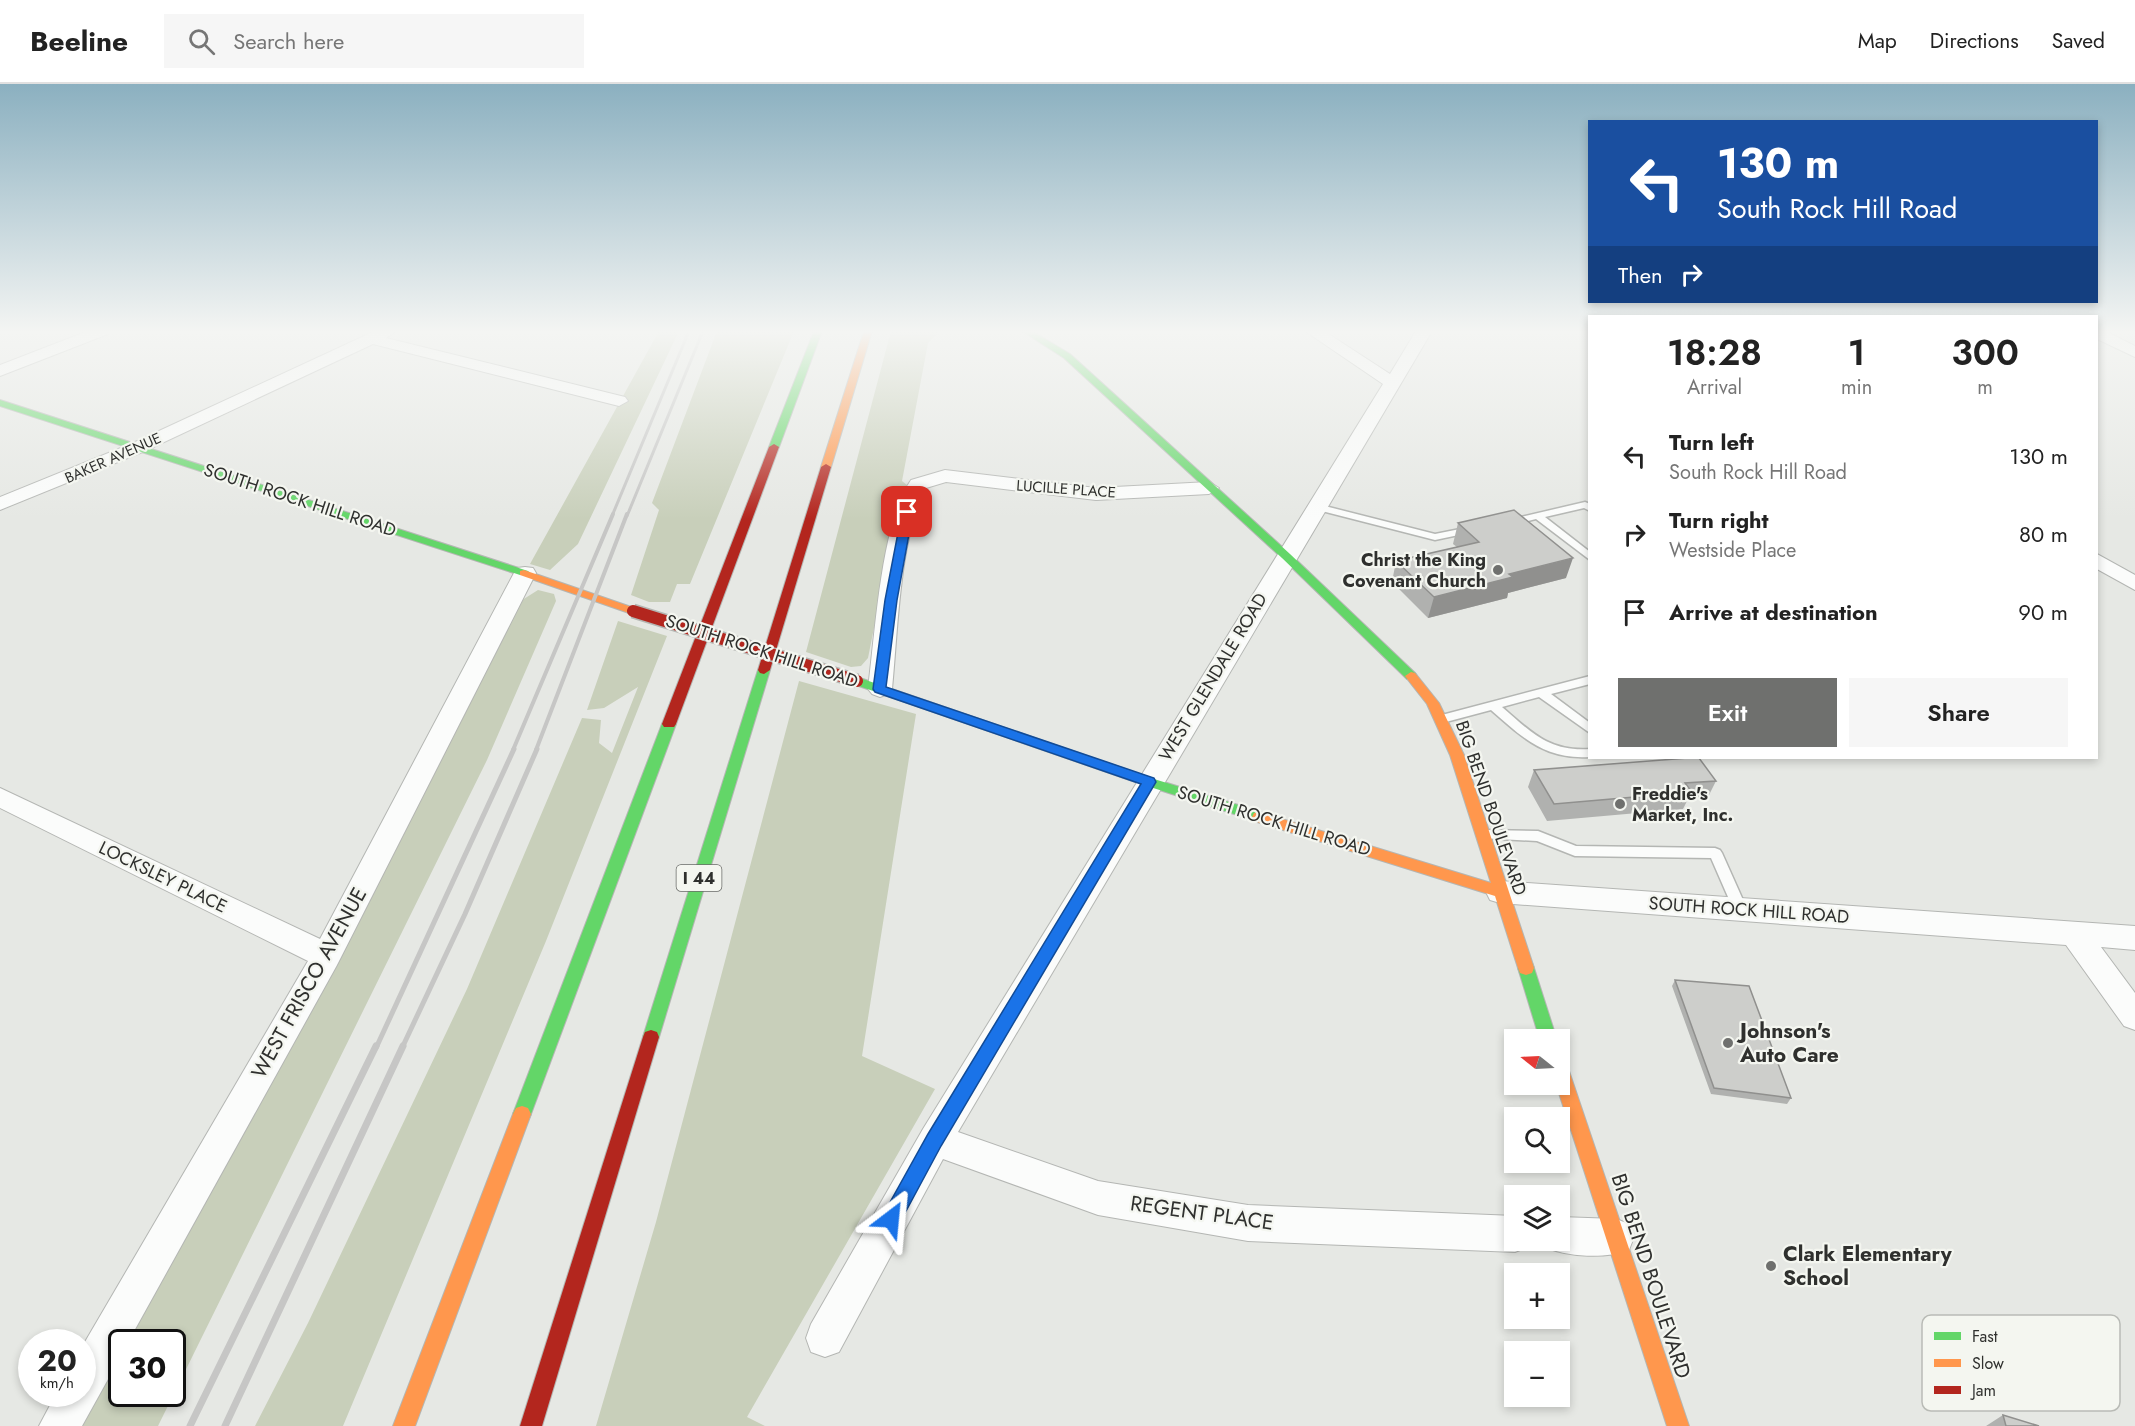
<!DOCTYPE html>
<meta charset="utf-8">
<style>
:root{--surface:#fff;--page:#f6f6f6;--text:#222;--muted:#767676;--line:#e0e0e0;--accent:#6f706e}
body{margin:0;font-family:Jost,sans-serif;background:var(--page);color:var(--text);height:100vh;display:flex;flex-direction:column;font-size:22px;white-space:nowrap}
*{box-sizing:border-box;margin:0}
p{font-size:20px;color:var(--muted)}
.icon{flex:none;width:33px;height:33px;fill:none;stroke:currentColor;stroke-width:2;stroke-linecap:round;stroke-linejoin:round}
.map{position:relative;flex:1;overflow:hidden}
.panel{position:absolute;left:1588px;top:231px;width:510px;height:444px;display:flex;flex-direction:column;background:var(--surface);border-radius:0px;box-shadow:0 3px 9px #0003}
.panel>*{flex:none}
.guide{position:absolute;left:1588px;top:36px;width:510px;height:183px;border-radius:0px;box-shadow:0 3px 9px #0003;background:#1a4fa0;color:#fff;overflow:hidden}
.needle{width:39px;rotate:288deg}
.fabs{position:absolute;left:1504px;top:945px;display:grid;gap:12px}
.fabs a{display:grid;place-items:center;width:66px;height:66px;border-radius:0px;background:var(--surface);box-shadow:0 3px 9px #0003;font-size:30px}
.speed{position:absolute;left:18px;top:1245px;display:flex;gap:12px;font-size:30px;font-weight:700;text-align:center}
.speed>*{display:grid;place-content:center;width:78px;height:78px;border-radius:50%;background:var(--surface);box-shadow:0 3px 9px #0003;line-height:1}
.speed small{font-size:15px;font-weight:400}
.speed .limit{border:3px solid #111;border-radius:9px;background:#fff;color:#111}
.pin{position:absolute;display:grid;place-items:center;width:51px;height:51px;color:#fff;margin:-26px;border-radius:12px;box-shadow:0 3px 9px #0006}
.me{position:absolute;width:66px;margin:-33px;rotate:29deg;stroke-linejoin:round;filter:drop-shadow(0 0 4px #0008)}
.turn{display:flex;align-items:center;gap:21px;height:126px;padding:0 30px;font-size:27px}
.turn .icon{width:78px;height:78px;stroke-width:2.5}
.turn b{display:block;font-size:42px;line-height:51px}
.then{display:flex;align-items:center;height:57px;padding:0 30px;background:#0003;gap:12px;font-size:22px}
.eta{display:flex;justify-content:space-evenly;align-items:center;height:102px;text-align:center}
.eta b{font-size:36px;font-weight:600;line-height:42px}
.primary-button{display:flex;gap:12px;margin-top:auto;padding:12px 30px}
.primary-button a{flex:1;height:69px;border-radius:0px;background:var(--accent);color:#fff;font-size:24px;font-weight:600;line-height:69px;text-align:center}
.primary-button a+a{background:var(--page);color:var(--text)}
ul{padding:0;list-style:none}
li{display:flex;align-items:center;gap:18px;height:78px;padding:0 30px}
li div{flex:1}
li b{display:block;font-size:22px}
li em{font-style:normal}
header{display:flex;align-items:center;gap:36px;box-sizing:border-box;height:84px;padding:0 30px;background:var(--surface);border-bottom:2px solid var(--line)}
header strong{font-size:28px}
nav{display:flex;gap:33px;margin-inline-start:auto;font-size:21px}
.search{width:420px;height:54px;background:var(--page);display:flex;align-items:center;gap:15px;box-sizing:border-box;padding:0 21px;border-radius:0px;color:var(--muted);font-size:22px}
.map>svg:first-child{display:block}
.green{fill:#c8cfba}
.lines{fill:none;stroke-linecap:round;stroke-linejoin:round}
.lane-casing{stroke:#b4b6b3;stroke-width:3}
.street-casing{stroke:#b4b6b3;stroke-width:2}
.fast-casing{stroke:#b4b6b3;stroke-width:2}
.slow-casing{stroke:#b4b6b3;stroke-width:2}
.jam-casing{stroke:#b4b6b3;stroke-width:2}
.lane{fill:#fbfcfb;fill-rule:evenodd}
.street{fill:#fbfcfb;fill-rule:evenodd}
.fast{fill:#63d668;fill-rule:evenodd}
.slow{fill:#ff974d;fill-rule:evenodd}
.jam{fill:#b3261e;fill-rule:evenodd}
.rail-far3{stroke:#c6c6c5;stroke-width:3}
.rail-far2{stroke:#c6c6c5;stroke-width:4}
.rail-far1{stroke:#c6c6c5;stroke-width:5}
.rail{stroke:#c6c6c5;stroke-width:7}
.jam-bridge-casing{stroke:#b4b6b3;stroke-width:15;stroke-linecap:butt}
.jam-bridge{stroke:#b3261e;stroke-width:12}
.wall{fill:#b0b1af}
.shaded-wall{fill:#90908e}
.building{fill:#cdcecb;stroke:#90908e;stroke-width:1.5}
.route{fill:#1a73e8;stroke:#114b97;stroke-width:1.5}
.poi-dot{fill:#6f706e;stroke:#f4f6f0;stroke-width:2}
.labels{text-anchor:middle;dominant-baseline:central;stroke-width:4.5;stroke-linejoin:round;paint-order:stroke}
.far-street-label{font-size:15px;fill:#2f302e;stroke:#f4f6f0}
.shield{fill:#f4f6f0;stroke:#6a6b68;stroke-width:1.5}
.shield-label{font-size:16px;font-weight:bold;fill:#2f302e}
.street-label{font-size:18px;fill:#2f302e;stroke:#f4f6f0}
.poi-label{font-size:18px;font-weight:bold;fill:#2f302e;stroke:#f4f6f0;text-anchor:end}
.near-street-label{font-size:21px;fill:#2f302e;stroke:#f4f6f0}
.near-poi-label{font-size:21px;font-weight:bold;fill:#2f302e;stroke:#f4f6f0;text-anchor:start}
.key{fill:#f4f6f0;stroke:#b9bbb6;stroke-width:1.5}
.key-label{font-size:16px;fill:#2f302e}
</style>
<header>
<strong>Beeline</strong>
<div class="search"><svg class="icon" aria-label="search" viewBox="0 0 24 24"><circle cx="10" cy="10" r="6"/><path d="M15 15l6 6"/></svg>Search here</div>
<nav><a>Map</a><a>Directions</a><a>Saved</a></nav>
</header>
<div class="map">
<svg width="2135" height="1342" viewBox="0 0 2135 1342">
<rect width="100%" height="100%" fill="#e6e8e4"/>
<path class="green" d="M659,247H679L578,460L550,486L530,480Z
M717,247H794L690,500H677L670,518H649L631,511L659,426L652,419Z
M891,247H940L928,259L902,397L907,401L897,428L868,574L861,582L851,583L806,568Z
M538,506L554,510L556,517L487,676L158,1342H79L121,1264L122,1310H172V1258H124L410,738L519,518Z
M618,537L667,552L546,857L343,1342H255L308,1239L467,905L582,634L601,636L599,659L612,669L638,603L604,624L587,626Z
M799,597L916,630L862,972L935,1005L747,1333L765,1342H596L656,1138Z"/>
<g class="lines">
<defs>
<path id="lane" d="M1585,418L1590,420V427L1584,424L1545,433L1590,468V476L1536,435L1511,441L1506,438L1508,436Z
M1317,420L1435,450L1470,443L1475,446L1473,448L1435,456L1314,425V421Z
M1590,592V600L1551,610L1590,639V649L1539,613L1502,623C1531,648 1549,668 1590,665V673C1545,676 1523,654 1491,626L1442,639L1436,635L1438,632Z
M1485,746L1538,747L1576,762L1715,764L1720,766L1722,769L1747,825L1745,829L1740,830L1735,829L1711,774L1575,772L1537,757L1480,754L1479,751L1480,748Z"/>
<path id="street" d="M88,247H110L108,250L0,292V281Z
M375,247H396L386,254L625,313L628,317L619,322L373,260L145,367L0,426V413L133,359Z
M1305,247H1324L1390,290L1416,247H1432L958,1048L1098,1097L1248,1121L1515,1132V1156H1531L1528,1163L1515,1168L1248,1157L1098,1131L943,1075L839,1268L825,1273L811,1268L806,1254L811,1240L923,1045L1383,300Z
M2097,247H2105L2135,262V273L2097,255Z
M945,386L1096,404L1209,398L1219,404L1209,410L1096,416L946,398L926,404C899,455 898,547 892,605L888,610L880,613L872,610L868,605C875,551 881,439 911,396Z
M2097,470L2135,491V506L2097,485Z
M525,483L533,484L536,489L337,881L128,1258H122V1270L82,1342H39L56,1310H82V1263L308,877L0,724V704L320,855L514,489L517,484Z
M1500,797L2135,842V866L2101,863L2135,909V946L2124,942L2066,861L1500,819L1490,816L1486,808L1490,800Z
M1560,1133L1616,1135L1629,1140L1634,1153L1629,1166C1606,1175 1570,1173 1547,1164L1544,1156H1560Z"/>
<path id="fast" d="M814,247H822L779,363L771,365L769,363Z
M1022,247H1032L1070,270L1290,470L1415,589L1417,592L1415,595H1407L1282,474L1064,274Z
M0,316L528,487L530,489L528,491H520L0,322Z
M764,582L770,586L659,953L657,958L651,960L645,958L643,953L758,586Z
M857,593L1154,695L1264,729L1266,733L1264,737L1259,738L1144,701L853,600L851,597Z
M669,636L676,640L531,1030L528,1036L522,1038L516,1036L513,1030L662,640Z
M1526,877L1532,879L1534,884L1557,956H1540L1518,884L1520,879Z"/>
<path id="slow" d="M864,247H872L831,383L826,386L822,385L821,383Z
M524,486L637,525L639,527L633,531L629,529L520,491V487Z
M1411,588L1415,589L1439,619L1464,671L1534,884L1532,889L1526,891L1520,889L1518,884L1495,812L1254,737L1252,733L1254,729L1259,728L1491,799L1450,671L1427,620L1405,592Z
M1560,979L1566,982L1569,987L1689,1342H1667L1556,1000H1560Z
M522,1022L528,1024L531,1030L415,1342H393L513,1030L516,1024Z"/>
<path id="jam" d="M774,360L779,363L676,640L674,643H664L662,640L769,363Z
M826,380L831,383L770,586L764,590L760,589L758,586L821,383Z
M651,946L657,948L659,953L542,1342H520L643,953L645,948Z"/>
</defs>
<use href="#lane" class="lane-casing"/>
<use href="#street" class="street-casing"/>
<use href="#fast" class="fast-casing"/>
<use href="#slow" class="slow-casing"/>
<use href="#jam" class="jam-casing"/>
<use href="#lane" class="lane"/>
<use href="#street" class="street"/>
<use href="#fast" class="fast"/>
<use href="#slow" class="slow"/>
<use href="#jam" class="jam"/>
<path class="rail-far3" d="M612,432L689,247
M627,432L703,247"/>
<path class="rail-far2" d="M513,666L613,430
M536,666L627,430"/>
<path class="rail-far1" d="M376,964L514,665
M402,964L465,830L537,665"/>
<path class="rail" d="M190,1342L376,962
M225,1342L403,962"/>
<defs>
<path id="jam-bridge" d="M633,527L857,597"/>
</defs>
<use href="#jam-bridge" class="jam-bridge-casing"/>
<use href="#jam-bridge" class="jam-bridge"/>
</g>
<path class="wall" d="M1458,439L1566,494L1508,509L1507,514L1428,534L1392,498L1396,477L1457,463L1453,460Z
M1534,686L1716,697L1708,713L1688,715L1683,725L1547,737L1528,703Z
M1675,896L1791,1014L1787,1020L1711,1010L1672,902Z
M2003,1331L2039,1342H1986Z"/>
<path class="shaded-wall" d="M1573,474L1566,494L1508,509L1507,514L1428,534L1434,513L1509,490Z"/>
<path class="building" d="M1514,426L1573,474L1509,490L1513,493L1434,513L1396,477L1479,458L1458,439Z
M1688,674H1699L1716,697L1685,699L1692,708L1554,720L1534,686Z
M1675,896L1749,902L1791,1014L1714,1004Z
M2003,1331L2039,1342H2006Z"/>
<linearGradient id="sky" x2="0" y2="1"><stop stop-color="#8bb0c0"/><stop offset="0.57" stop-color="#f4f5f3"/><stop offset="1" stop-color="#f4f5f3" stop-opacity="0"/></linearGradient>
<rect width="2135" height="435" fill="url(#sky)"/>
<path class="route" d="M907,424L913,428L897,516L886,603L1154,694L1156,698L941,1062L898,1142L891,1145L884,1142L881,1135L884,1129L928,1050L1141,700L875,608L873,605L885,516L902,428Z"/>
<g class="poi-dot">
<circle cx="1498" cy="486" r="6"/>
<circle cx="1620" cy="720" r="6"/>
<circle cx="1728" cy="959" r="6"/>
<circle cx="1771" cy="1182" r="6"/>
</g>
<g class="labels">
<g class="far-street-label">
<text transform="translate(113 374) rotate(-24)">BAKER AVENUE</text>
<text transform="translate(1066 405) rotate(4)">LUCILLE PLACE</text>
</g>
<rect class="shield" x="676.5" y="781" width="45" height="26" rx="4.5"/>
<g class="shield-label">
<text x="699" y="794">I 44</text>
</g>
<g class="street-label">
<text transform="translate(300 416) rotate(18)">SOUTH ROCK HILL ROAD</text>
<text transform="translate(762 567) rotate(18)">SOUTH ROCK HILL ROAD</text>
<text transform="translate(1213 593) rotate(-59)">WEST GLENDALE ROAD</text>
<text transform="translate(1491 724) rotate(71)">BIG BEND BOULEVARD</text>
<text transform="translate(1274 737) rotate(17)">SOUTH ROCK HILL ROAD</text>
<text transform="translate(163 793) rotate(26)">LOCKSLEY PLACE</text>
<text transform="translate(1749 826) rotate(4)">SOUTH ROCK HILL ROAD</text>
</g>
<g class="poi-label">
<text x="1486" y="476">Christ the King<tspan x="1486" dy="21">Covenant Church</tspan></text>
<text x="1632" y="710" text-anchor="start">Freddie's<tspan x="1632" dy="21">Market, Inc.</tspan></text>
</g>
<g class="near-street-label">
<text transform="translate(309 899) rotate(-61)">WEST FRISCO AVENUE</text>
<text transform="translate(1202 1129) rotate(8)">REGENT PLACE</text>
<text transform="translate(1651 1192) rotate(72)">BIG BEND BOULEVARD</text>
</g>
<g class="near-poi-label">
<text x="1740" y="947">Johnson's<tspan x="1740" dy="24">Auto Care</tspan></text>
<text x="1783" y="1170">Clark Elementary<tspan x="1783" dy="24">School</tspan></text>
</g>
</g>
<rect x="1922" y="1231" width="198" height="96" rx="9" class="key"/>
<rect x="1934" y="1248" width="27" height="8" fill="#63d668"/>
<rect x="1934" y="1275" width="27" height="8" fill="#ff974d"/>
<rect x="1934" y="1302" width="27" height="8" fill="#b3261e"/>
<g class="key-label">
<text x="1972" y="1258">Fast</text>
<text x="1972" y="1285">Slow</text>
<text x="1972" y="1312">Jam</text>
</g>
</svg>
<div class="fabs">
<a><svg class="needle" viewBox="-14 -14 28 28"><path d="M0-13l5 13h-10z" fill="#e53935"/><path d="M0 13l5-13h-10z" fill="#767676"/></svg></a>
<a><svg class="icon" aria-label="search" viewBox="0 0 24 24"><circle cx="10" cy="10" r="6"/><path d="M15 15l6 6"/></svg></a>
<a><svg class="icon" aria-label="layers" viewBox="0 0 24 24"><path d="M12 4l9 5-9 5-9-5zM3 14l9 5 9-5"/></svg></a>
<a>+</a>
<a>−</a>
</div>
<div class="speed"><div>20<small>km/h</small></div><div class="limit">30</div></div>
<div class="pin" style="left:907px;top:428px;background:#d93025"><svg class="icon" aria-label="arrive" viewBox="0 0 24 24"><path d="M6 21V4h12l-3 4 3 4H6"/></svg></div>
<svg class="me" style="left:891px;top:1135px" viewBox="-20 -20 40 40"><path d="M0-17L14 15 0 8-14 15z" fill="#1a73e8" stroke="#fff" stroke-width="4"/></svg>
<div class="guide">
<div class="turn"><svg class="icon" aria-label="left" viewBox="0 0 24 24"><path d="M17 20v-9H6M10 6l-5 5 5 5"/></svg><div><b>130 m</b>South Rock Hill Road</div></div>
<div class="then">Then<svg class="icon" aria-label="right" viewBox="0 0 24 24"><path d="M7 20v-9h11M14 6l5 5-5 5"/></svg></div>
</div>
<section class="panel">
<div class="eta">
<div><b>18:28</b><p>Arrival</p></div>
<div><b>1</b><p>min</p></div>
<div><b>300</b><p>m</p></div>
</div>
<ul>
<li><svg class="icon" aria-label="left" viewBox="0 0 24 24"><path d="M17 20v-9H6M10 6l-5 5 5 5"/></svg><div><b>Turn left</b><p>South Rock Hill Road</p></div><em>130 m</em></li>
<li><svg class="icon" aria-label="right" viewBox="0 0 24 24"><path d="M7 20v-9h11M14 6l5 5-5 5"/></svg><div><b>Turn right</b><p>Westside Place</p></div><em>80 m</em></li>
<li><svg class="icon" aria-label="arrive" viewBox="0 0 24 24"><path d="M6 21V4h12l-3 4 3 4H6"/></svg><div><b>Arrive at destination</b></div><em>90 m</em></li>
</ul>
<div class="primary-button"><a>Exit</a><a>Share</a></div>
</section>
</div>
